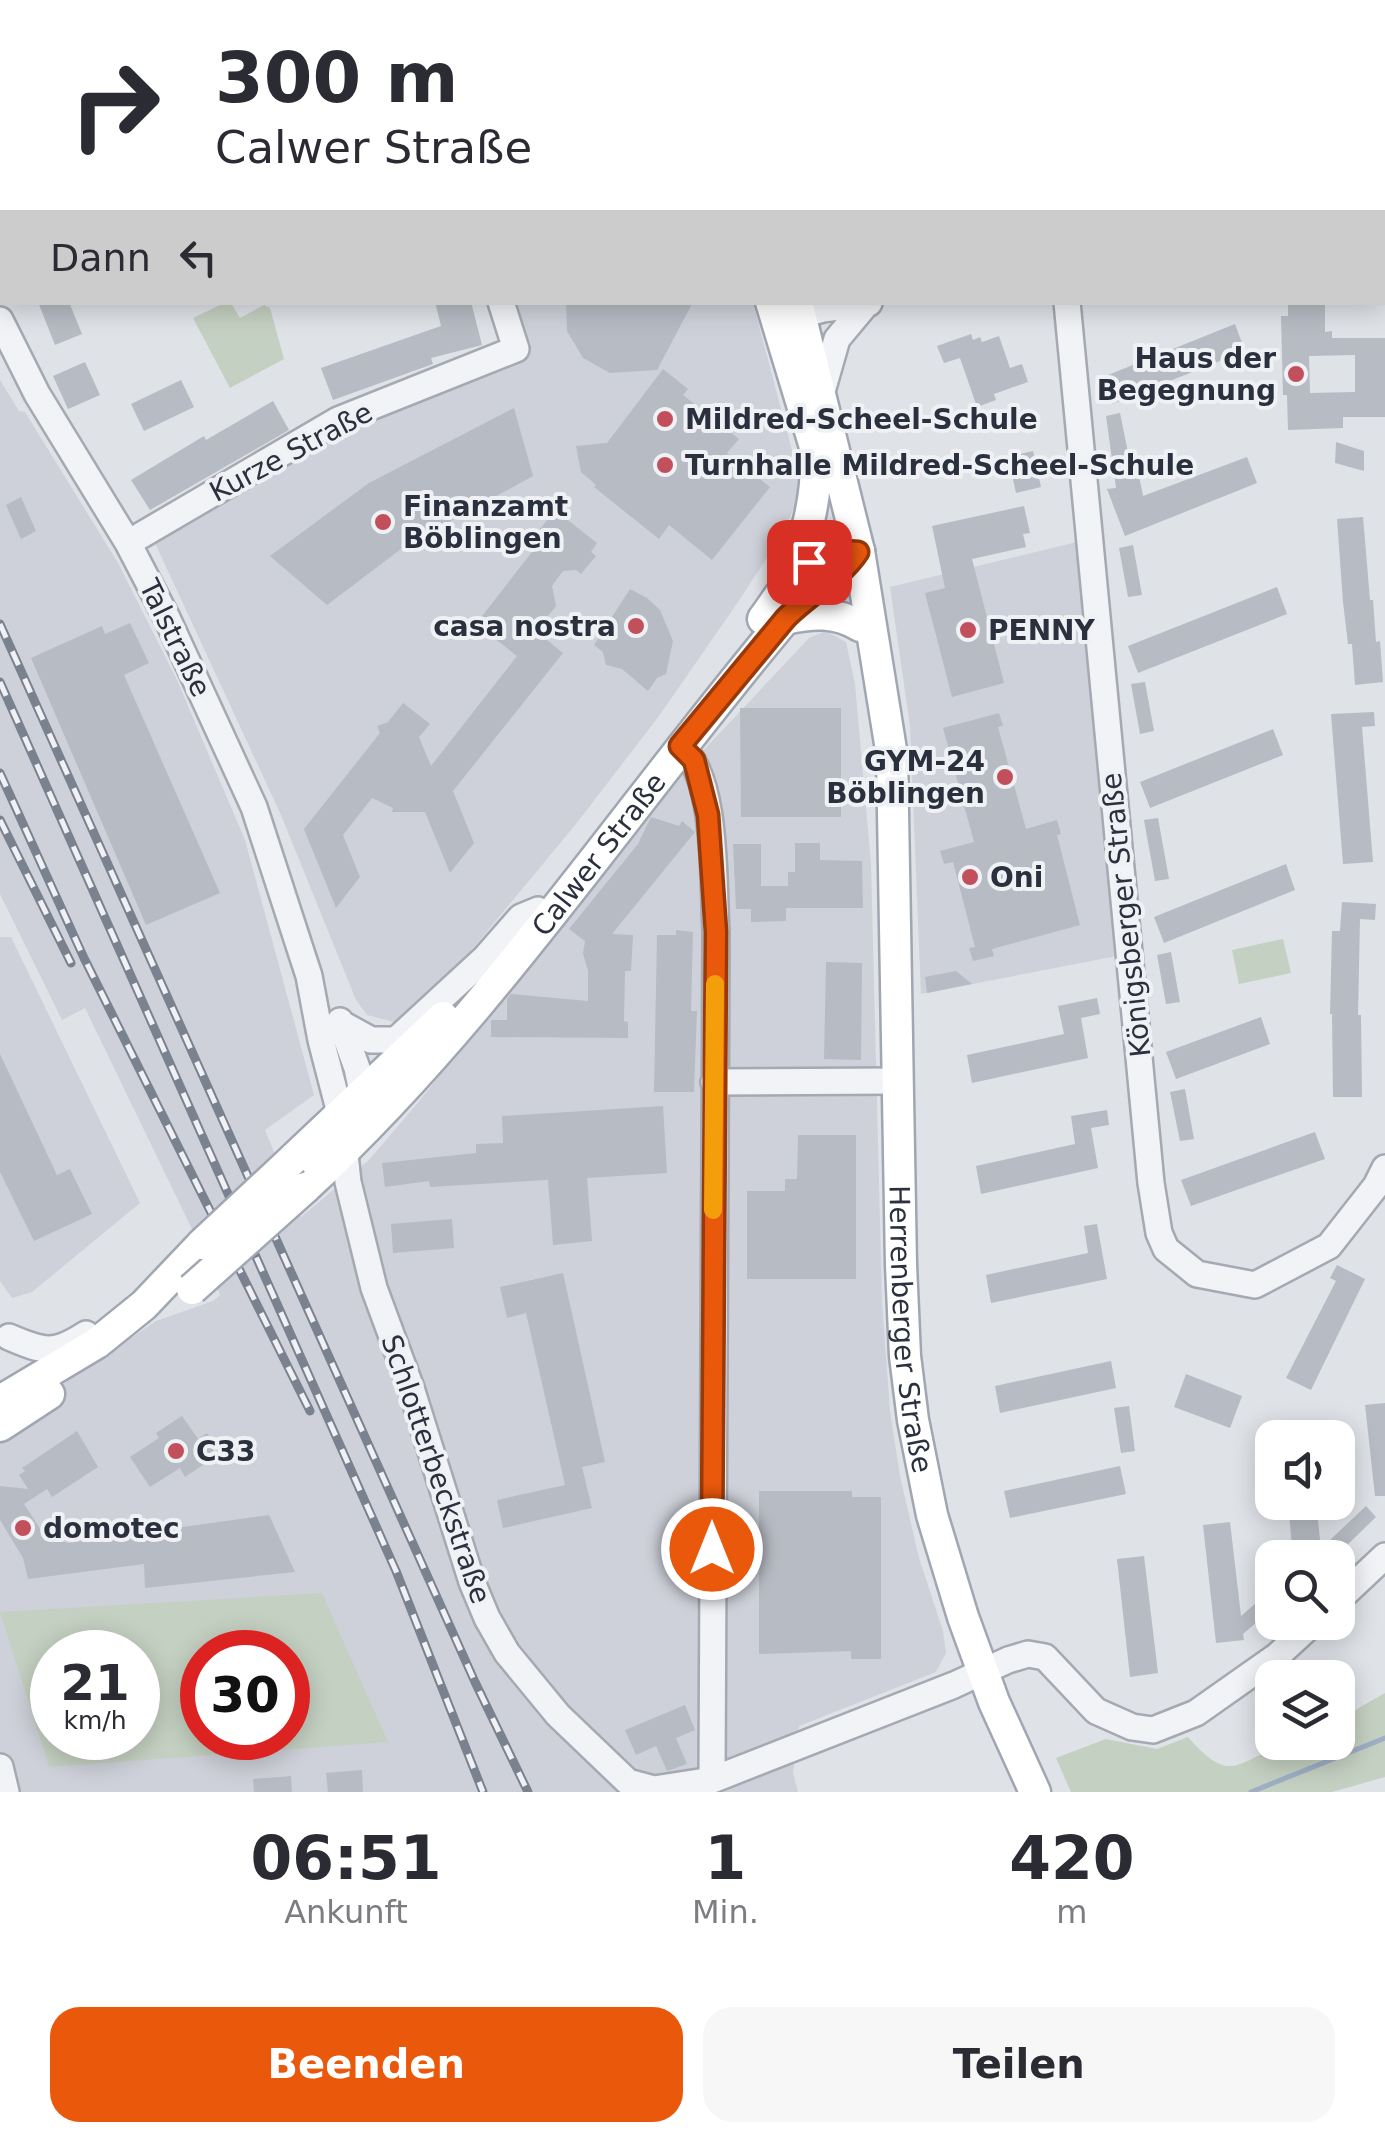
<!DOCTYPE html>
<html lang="de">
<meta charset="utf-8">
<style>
:root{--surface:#fff;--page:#f7f7f7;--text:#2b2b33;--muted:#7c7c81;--accent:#ea580c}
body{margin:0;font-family:"DejaVu Sans",sans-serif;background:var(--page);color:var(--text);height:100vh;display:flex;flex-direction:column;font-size:38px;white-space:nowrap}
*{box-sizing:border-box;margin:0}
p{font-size:32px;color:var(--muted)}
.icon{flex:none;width:55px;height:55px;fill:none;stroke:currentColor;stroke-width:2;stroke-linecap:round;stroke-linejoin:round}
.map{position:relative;height:1792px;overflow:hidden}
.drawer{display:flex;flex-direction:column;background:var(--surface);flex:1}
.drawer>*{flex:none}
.banner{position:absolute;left:0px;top:0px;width:1385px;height:305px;box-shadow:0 5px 25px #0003;background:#fff;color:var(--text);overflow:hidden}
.tools{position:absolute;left:1255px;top:1420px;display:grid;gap:20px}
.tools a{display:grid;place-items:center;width:100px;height:100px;border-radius:20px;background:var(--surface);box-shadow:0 5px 25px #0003;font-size:50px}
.speed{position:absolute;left:30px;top:1630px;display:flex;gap:20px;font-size:50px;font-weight:700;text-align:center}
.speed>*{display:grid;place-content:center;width:130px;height:130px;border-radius:50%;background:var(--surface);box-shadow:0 5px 25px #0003;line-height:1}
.speed small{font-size:25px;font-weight:400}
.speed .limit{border:15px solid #d22;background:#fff;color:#111}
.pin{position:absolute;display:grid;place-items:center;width:85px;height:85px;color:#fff;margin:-42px;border-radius:20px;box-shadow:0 5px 15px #0006}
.me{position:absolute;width:110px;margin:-55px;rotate:0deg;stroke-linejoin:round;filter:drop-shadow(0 0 8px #0008)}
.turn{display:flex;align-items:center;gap:35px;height:210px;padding:0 50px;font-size:45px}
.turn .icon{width:130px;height:130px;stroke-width:2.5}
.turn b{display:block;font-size:70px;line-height:85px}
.then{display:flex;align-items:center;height:95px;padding:0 50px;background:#0003;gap:20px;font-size:38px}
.eta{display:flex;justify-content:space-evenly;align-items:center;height:170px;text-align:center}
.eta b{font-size:60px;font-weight:700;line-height:70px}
.cta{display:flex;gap:20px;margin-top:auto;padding:20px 50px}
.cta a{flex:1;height:115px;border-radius:30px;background:var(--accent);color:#fff;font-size:40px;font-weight:700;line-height:115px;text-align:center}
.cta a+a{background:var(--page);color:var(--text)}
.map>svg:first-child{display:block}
.built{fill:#ced1d9;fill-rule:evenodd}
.green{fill:#c4d0c1;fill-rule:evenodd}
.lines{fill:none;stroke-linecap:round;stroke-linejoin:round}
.stream{stroke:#9eafc4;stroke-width:5}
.building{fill:#b7bbc3;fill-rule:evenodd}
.minor-casing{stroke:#a5a9b1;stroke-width:30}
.major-casing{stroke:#a0a6b2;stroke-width:35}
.minor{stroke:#f2f3f6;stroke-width:25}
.major{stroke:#fff;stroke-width:30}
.rail-casing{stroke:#7a818f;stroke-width:9}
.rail{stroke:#eff1f5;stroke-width:5;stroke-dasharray:15;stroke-linecap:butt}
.major-bridge-casing{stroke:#a0a6b2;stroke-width:35;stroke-linecap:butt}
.major-bridge{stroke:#fff;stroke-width:30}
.route-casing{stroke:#983908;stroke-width:25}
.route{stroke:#ea580c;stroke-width:18}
.slow{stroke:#f59e0b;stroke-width:18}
.poi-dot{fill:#c14f5c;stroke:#eff1f5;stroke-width:4}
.labels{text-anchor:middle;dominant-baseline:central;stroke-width:8;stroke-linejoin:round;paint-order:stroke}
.poi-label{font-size:28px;font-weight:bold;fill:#2a303d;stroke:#eff1f5;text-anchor:start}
.street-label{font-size:28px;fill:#2a303d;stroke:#eff1f5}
</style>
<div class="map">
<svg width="1385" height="1792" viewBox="0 0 1385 1792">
<rect width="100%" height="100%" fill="#dfe2e7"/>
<path class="built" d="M864,0H1385V233L1383,234L1382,2Z
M506,303H753L798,473L796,504L778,541L738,602L659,716L576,824L450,976L394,1022L367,1015L356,1000L281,815L155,543L323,444L340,427L522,353Z
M0,380L19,411L25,412L118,563L177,680L245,840L314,1095L265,1130L301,1217L369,1160L416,1105L669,787L809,638L826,631L846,642L855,684L871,864L882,1302L890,1411L900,1476L919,1558L943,1631L946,1653L936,1672L799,1726L793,1773L798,1792H0V1427L156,1321L213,1301L220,1295L191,1227L85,1008L62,1020L0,894ZM52,1652H138V1738H52ZM202,1652H288V1738H202Z
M1077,542L1122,955L921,994L910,726L890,587Z
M0,937H11L140,1203L32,1292L12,1298L0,1281Z"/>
<path class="green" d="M224,303H231L240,318L264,305L270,308L284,359L230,388L193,318Z
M1283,939L1291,973L1239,984L1232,950Z
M322,1593L388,1742L49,1767L0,1612ZM138,1652V1738H52V1652ZM288,1652V1738H202V1652Z
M1385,1693V1777L1332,1792H1071L1056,1758L1106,1739L1157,1749L1188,1737C1234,1790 1238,1757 1290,1743C1304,1739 1323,1742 1338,1742V1720Z"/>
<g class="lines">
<path class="stream" d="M1251,1792L1385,1738"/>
</g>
<path class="building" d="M38,302H69L82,334L55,345Z
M435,302H471L482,345L431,358L433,364L333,400L321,368L441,326Z
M566,302H693L657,370L610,373L583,358L567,331Z
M1288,302H1325V332L1332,331V338H1385V417H1343V428L1288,430L1287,395H1283L1281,316H1288ZM1355,355V392L1310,393L1309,356Z
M1235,324L1245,351L1112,404L1103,377Z
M971,334L973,340L980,337L982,342L999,336L1010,368L1022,364L1028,382L994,394L996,400L977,407L960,358L944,363L937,346Z
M85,362L100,395L68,409L53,376Z
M663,369L688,389L683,395L739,439L727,453L770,487L712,560L669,525L659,539L594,487L596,485L581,472L576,446L607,443Z
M181,380L194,407L144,431L131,404Z
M273,401L289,430L150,510L131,480L204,436L206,440Z
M514,408L533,476L405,546L327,605L270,556L369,483Z
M1120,413L1130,462L1136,461L1143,496L1247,457L1257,483L1125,536L1107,489L1116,488L1106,416Z
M1336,442L1364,451V471L1335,463Z
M1033,451L1041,487L1016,493L1008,457Z
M21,497L36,531L21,539L6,505Z
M1024,506L1030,533L1023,534L1026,547L972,559L1004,683L952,697L925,593L945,588L932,526Z
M555,510L597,543L591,552L596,556L581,574L576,570L563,571L552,586L556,606L536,631L563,653L453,791L474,843L450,873L425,812H392L393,808L372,798L343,835L360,877L336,908L304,829L380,733L377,726L388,722L403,703L430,724L419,737L431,766L517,656L476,624L546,534L540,529Z
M1363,517L1370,600H1373L1376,642L1380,641L1383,682L1355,685L1352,644H1348L1343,602L1337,519Z
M1133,545L1142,595L1128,597L1119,548Z
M1277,587L1287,614L1138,673L1128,646Z
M630,589L647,598L660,610L673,641L666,674L657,678L648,691L622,669L606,665L603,652L594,645Z
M130,623L149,663L124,675L220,893L146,925L31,658L102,626L105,634Z
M1145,682L1154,731L1140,734L1131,684Z
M740,708H841V817H741Z
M1374,712L1375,726L1362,727L1373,862L1343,864L1331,714Z
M999,713L1003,726L998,727L1026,829L1057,820L1061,834L1057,835L1080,925L992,949L994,956L973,961L969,948L975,947L953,862L944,864L940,851L974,842L943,728Z
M1273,729L1283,755L1150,808L1140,782Z
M651,817L679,826L682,821L695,832L612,934L633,935L631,971H625L624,1021L628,1022V1038L491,1037V1020H507V999L511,994L588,1001V971L583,953L585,941L569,929L638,844Z
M1158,818L1169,879L1155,881L1144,820Z
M795,843H820V860L862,861L863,908H786V921L751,922V909H736L733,844H761V886H788V872H795Z
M1286,864L1295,890L1164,943L1154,917Z
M1342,902L1376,904L1375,920L1360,919L1358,1015H1361L1362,1097H1333L1332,1014H1330L1332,931H1340Z
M676,930L693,932L691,1011H697L694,1092H654L657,935H676Z
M1171,952L1180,1002L1166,1004L1157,955Z
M826,962L862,963L861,1060L824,1059Z
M956,971L972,984L927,993L925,977Z
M1097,998L1100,1014L1081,1018L1088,1058L972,1083L967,1055L1064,1034L1058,1006Z
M1261,1017L1270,1044L1176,1079L1166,1052Z
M0,1054L57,1175L70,1169L92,1214L34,1241L0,1172Z
M1185,1089L1194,1139L1180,1141L1170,1092Z
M663,1106L667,1173L587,1178L592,1241L553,1245L548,1180L430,1187L429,1181L385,1187L382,1163L476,1153V1144L503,1143L502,1116Z
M1107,1110L1109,1125L1091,1128L1098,1168L981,1194L976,1166L1075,1144L1071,1116Z
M1315,1132L1325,1159L1191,1206L1181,1180Z
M798,1135H856V1279H747V1191H785V1179H797Z
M452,1219L454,1248L393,1253L391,1224Z
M1097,1224L1107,1279L991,1303L986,1275L1088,1253L1084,1226Z
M1337,1265L1365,1279L1311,1390L1286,1378L1336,1281L1330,1278Z
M563,1273L605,1462L582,1467L592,1508L503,1528L497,1500L565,1485L526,1313L507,1318L500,1287Z
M1111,1361L1116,1388L1000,1413L995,1386Z
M1186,1374L1242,1396L1230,1428L1174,1407Z
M1385,1403V1496H1375L1365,1405Z
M1129,1406L1135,1451L1121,1453L1114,1408Z
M182,1416L198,1439L207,1433L217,1448L208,1454L212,1459L185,1477L180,1468L150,1487L130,1457L159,1438L156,1433Z
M77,1431L98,1467L52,1497L47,1489L24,1504L45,1536L68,1543L269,1515L295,1572L145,1588L144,1564L28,1579L23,1558L0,1520V1486L28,1489L19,1475L25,1471L22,1468Z
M1120,1466L1126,1494L1010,1518L1004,1491Z
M759,1491H852V1497H881V1659H851V1651L759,1654Z
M1288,1502H1316L1322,1558H1293Z
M1366,1506L1376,1517L1340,1552L1329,1541Z
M1230,1522L1241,1616L1272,1589V1609L1243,1634L1244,1640L1216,1643L1203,1525Z
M1144,1556L1158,1673L1130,1677L1117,1559Z
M685,1705L695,1730L676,1738L687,1764L667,1771L656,1746L636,1755L625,1730Z
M362,1770L363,1792H328L326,1773Z
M291,1776L292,1792H254L253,1779Z"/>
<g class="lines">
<defs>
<path id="minor" d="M186,0V2
M418,0L419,2
M1382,254L1385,253
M1067,302L1151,1183L1159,1233L1166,1249L1197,1274L1255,1285L1329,1246L1376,1186L1385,1168
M0,320L37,394L128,543L167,618L254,807L309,976L321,1040L341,1117L348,1182L374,1288L411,1388L472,1582L487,1618L507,1653L558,1715L628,1782L654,1789L712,1780L954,1685L1008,1660L1028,1654L1045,1657L1096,1711L1132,1727L1153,1730L1196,1713L1277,1656L1314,1622
M781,321L823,309L869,303
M821,395L837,339L867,303
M128,543L338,420L516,349L501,302
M680,746C718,776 713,885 716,932L712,1780
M340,1021L357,1068L365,1107
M342,1024L371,1040H396L485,958L521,917L538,910
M714,1082L897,1081
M9,1337C44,1352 54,1355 86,1334
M1338,1600L1385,1556
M0,1767L6,1792"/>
<g id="major">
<path d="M708,0V2"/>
<path d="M734,0V2"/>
<path d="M771,302L821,467"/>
<path id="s1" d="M797,302L859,551L892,756L901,1265L905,1356L913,1420L932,1515L963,1617L994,1702L1035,1792"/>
<path d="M792,577C806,536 817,500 816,456"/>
<path d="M763,619C791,581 805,547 859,551"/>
<path d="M785,619C813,613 835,611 860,626"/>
<path d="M293,1159L443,1017"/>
<path id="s2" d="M305,1188C486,1022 627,807 785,619C808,595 840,579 859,551"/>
<path d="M0,1401L97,1343L144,1305L202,1244"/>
<path d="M0,1426L49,1394"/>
</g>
</defs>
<use href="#minor" class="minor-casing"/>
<use href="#major" class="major-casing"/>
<use href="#minor" class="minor"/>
<use href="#major" class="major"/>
<defs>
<path id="rail" d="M0,624L475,1682L528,1792
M0,682L396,1571L483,1792
M0,773L84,958L310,1411
M0,820L71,963"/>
</defs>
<use href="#rail" class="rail-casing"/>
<use href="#rail" class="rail"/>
<defs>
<path id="major-bridge" d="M202,1244L293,1159
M192,1289L305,1188"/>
</defs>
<use href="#major-bridge" class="major-bridge-casing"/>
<use href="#major-bridge" class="major-bridge"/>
</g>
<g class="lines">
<defs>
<path id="route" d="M712,1549L716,932L708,815L694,760L680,746L785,619C808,595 840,579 858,552C839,550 826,551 809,562"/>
</defs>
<use href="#route" class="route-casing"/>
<use href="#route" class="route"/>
<path class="slow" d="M713,1210L715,984"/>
</g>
<g class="poi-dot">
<circle cx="1296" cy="374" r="10"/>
<circle cx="665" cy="419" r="10"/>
<circle cx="665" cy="465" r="10"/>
<circle cx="383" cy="522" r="10"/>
<circle cx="636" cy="626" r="10"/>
<circle cx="968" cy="630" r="10"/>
<circle cx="1005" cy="777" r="10"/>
<circle cx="970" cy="877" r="10"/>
<circle cx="176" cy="1451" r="10"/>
<circle cx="23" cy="1528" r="10"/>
</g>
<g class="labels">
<g class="poi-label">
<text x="1276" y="358" text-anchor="end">Haus der<tspan x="1276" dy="32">Begegnung</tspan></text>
<text x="685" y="419">Mildred-Scheel-Schule</text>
<text x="685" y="465">Turnhalle Mildred-Scheel-Schule</text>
<text x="403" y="506">Finanzamt<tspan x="403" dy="32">Böblingen</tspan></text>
<text x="616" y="626" text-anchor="end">casa nostra</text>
<text x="988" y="630">PENNY</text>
<text x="985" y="761" text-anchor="end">GYM-24<tspan x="985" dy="32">Böblingen</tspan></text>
<text x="990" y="877">Oni</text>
<text x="196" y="1451">C33</text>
<text x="43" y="1528">domotec</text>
</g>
<g class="street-label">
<text transform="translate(291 452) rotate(-28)">Kurze Straße</text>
<text transform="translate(175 638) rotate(64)">Talstraße</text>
<text stroke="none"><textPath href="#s2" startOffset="445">Calwer Straße</textPath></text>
<text transform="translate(1126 915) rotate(-96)">Königsberger Straße</text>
<text stroke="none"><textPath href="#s1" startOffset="1038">Herrenberger Straße</textPath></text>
<text transform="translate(436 1469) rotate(71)">Schlotterbeckstraße</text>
</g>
</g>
</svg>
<div class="tools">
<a><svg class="icon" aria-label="sound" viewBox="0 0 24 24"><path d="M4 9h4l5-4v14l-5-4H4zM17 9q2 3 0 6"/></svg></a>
<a><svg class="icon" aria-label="search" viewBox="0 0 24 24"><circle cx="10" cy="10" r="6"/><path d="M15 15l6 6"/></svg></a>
<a><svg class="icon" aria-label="layers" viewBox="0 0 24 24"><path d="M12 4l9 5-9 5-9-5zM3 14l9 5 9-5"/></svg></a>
</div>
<div class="speed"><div>21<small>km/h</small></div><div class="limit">30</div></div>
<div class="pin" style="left:809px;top:562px;background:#d93025"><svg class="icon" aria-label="arrive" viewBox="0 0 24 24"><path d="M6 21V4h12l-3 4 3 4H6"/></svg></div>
<svg class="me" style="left:712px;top:1549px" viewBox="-20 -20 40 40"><circle r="17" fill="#ea580c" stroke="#fff" stroke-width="3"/><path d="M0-11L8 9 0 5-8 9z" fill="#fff"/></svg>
<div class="banner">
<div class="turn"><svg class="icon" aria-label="right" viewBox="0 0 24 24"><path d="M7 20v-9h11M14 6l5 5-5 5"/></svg><div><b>300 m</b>Calwer Straße</div></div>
<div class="then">Dann<svg class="icon" aria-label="left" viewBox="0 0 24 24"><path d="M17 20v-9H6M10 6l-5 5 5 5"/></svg></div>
</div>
</div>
<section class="drawer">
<div class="eta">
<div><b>06:51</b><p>Ankunft</p></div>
<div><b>1</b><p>Min.</p></div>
<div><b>420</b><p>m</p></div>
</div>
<div class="cta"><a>Beenden</a><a>Teilen</a></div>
</section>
